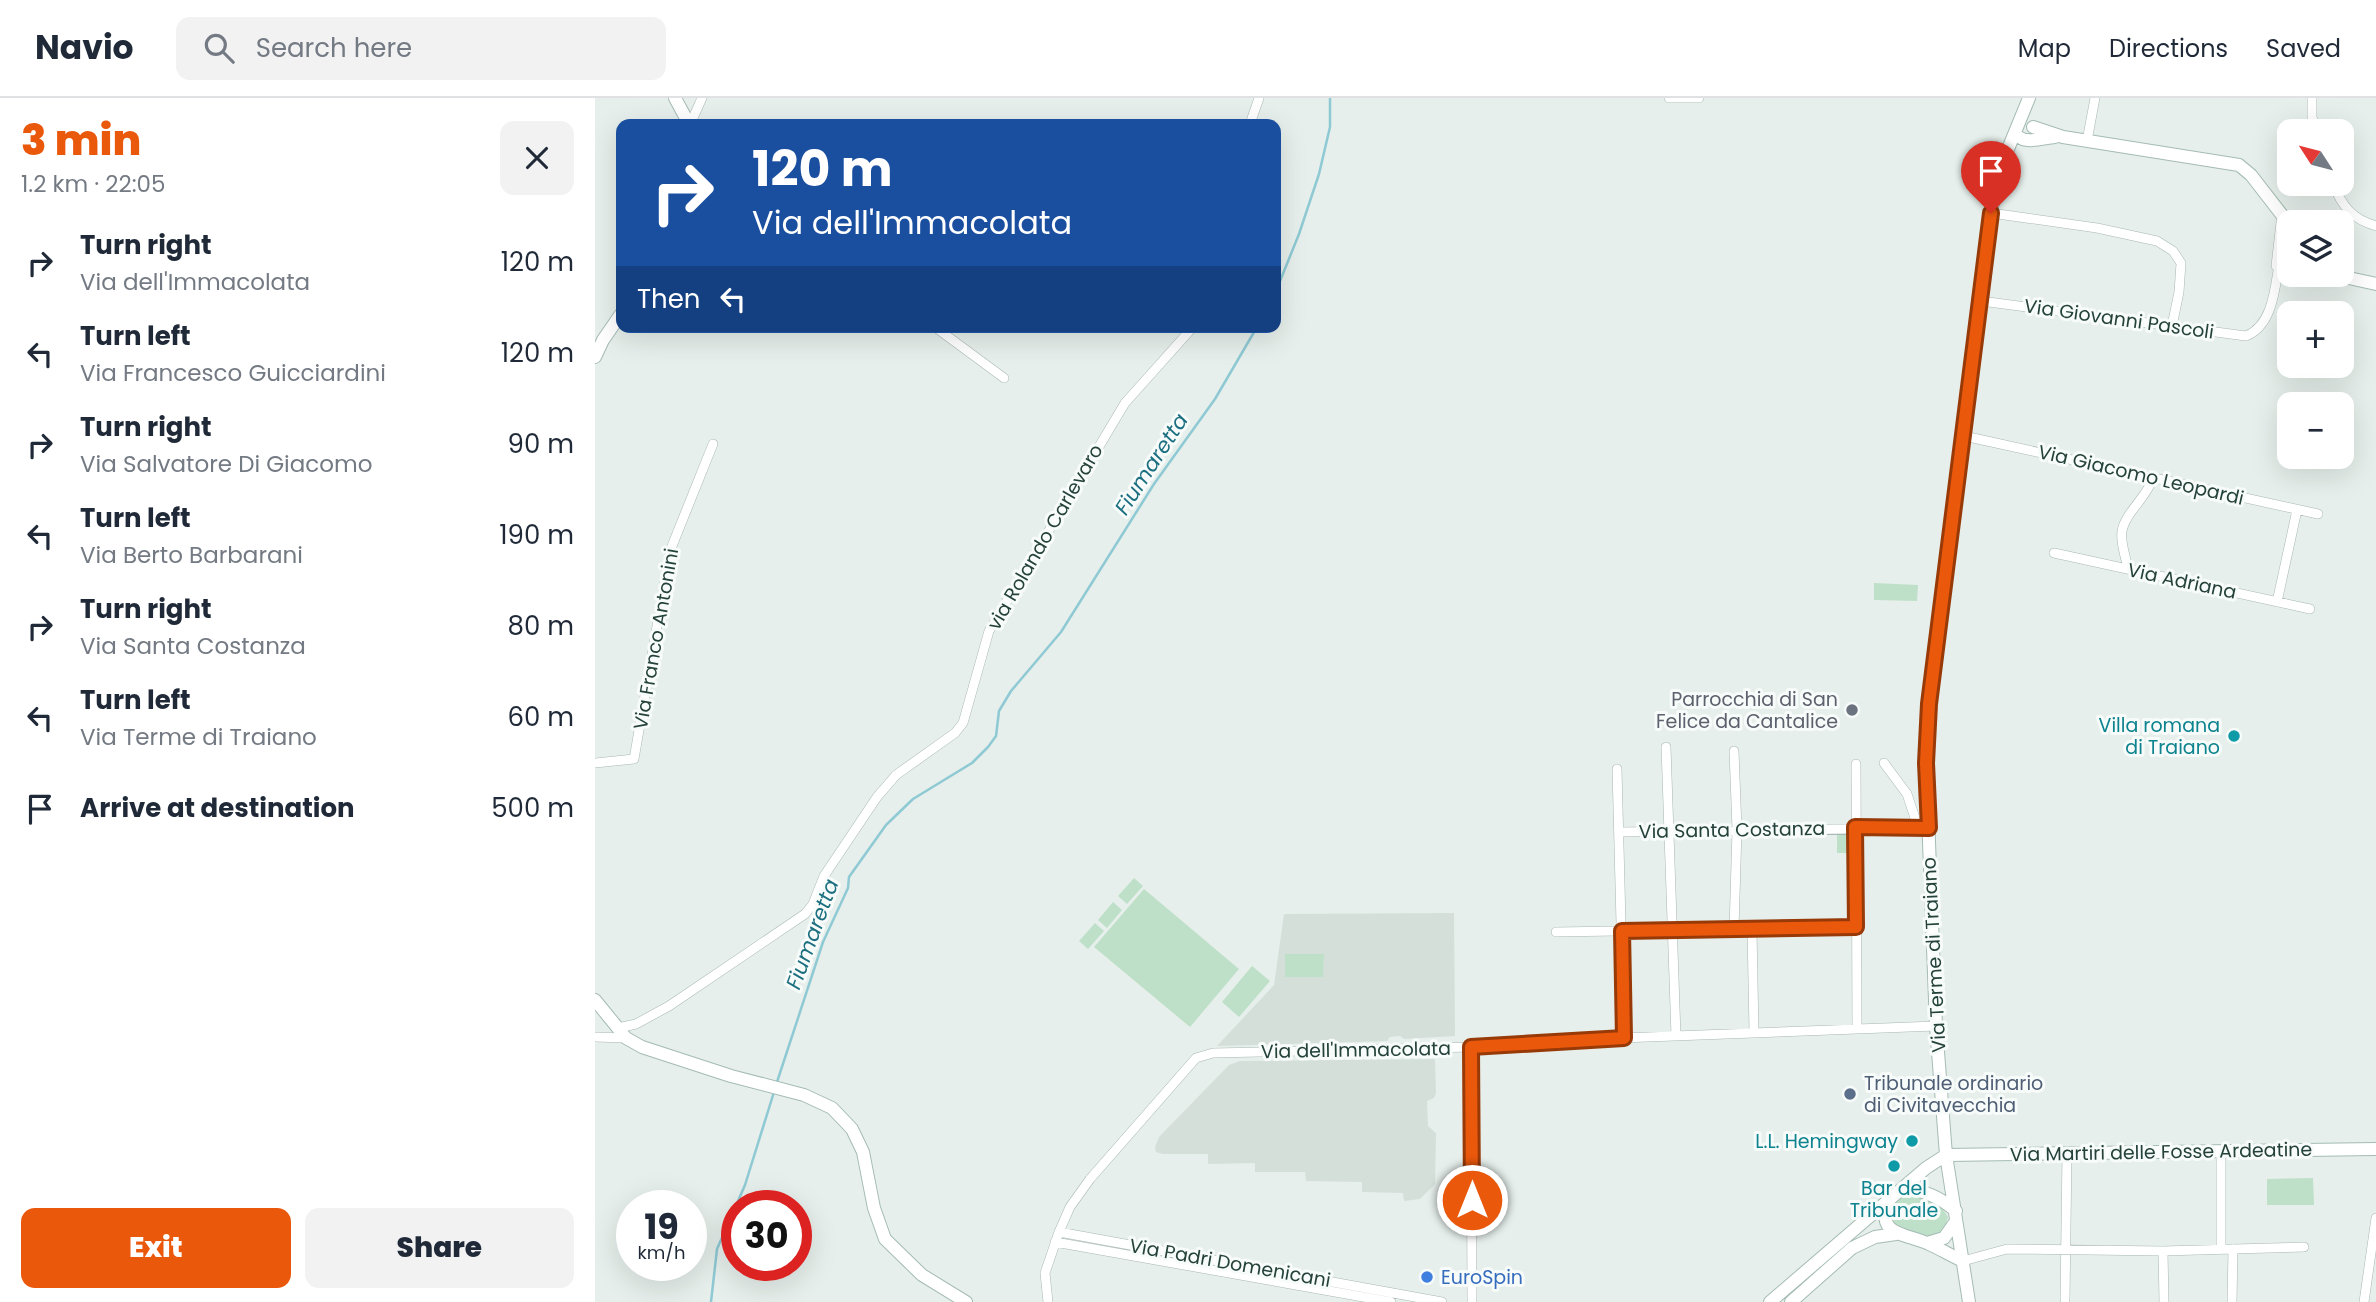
<!DOCTYPE html>
<meta charset="utf-8">
<style>
:root{--surface:#fff;--page:#f2f2f3;--text:#1f2937;--muted:#747a83;--line:#e0e1e3;--accent:#ea580c}
body{margin:0;font-family:Poppins,sans-serif;background:var(--page);color:var(--text);height:100vh;display:flex;flex-direction:column;font-size:26px;white-space:nowrap}
*{box-sizing:border-box;margin:0}
p{font-size:23px;color:var(--muted)}
.icon{flex:none;width:38px;height:38px;fill:none;stroke:currentColor;stroke-width:2;stroke-linecap:round;stroke-linejoin:round}
.map{position:relative;flex:1;overflow:hidden}
.drawer{display:flex;flex-direction:column;background:var(--surface);width:595px}
.drawer>*{flex:none}
.guide{position:absolute;left:21px;top:21px;width:665px;height:214px;border-radius:14px;box-shadow:0 7px 28px #0002;background:#1a4fa0;color:#fff;overflow:hidden}
.needle{width:46px;rotate:306deg}
.buttons{position:absolute;left:1682px;top:21px;display:grid;gap:14px}
.buttons a{display:grid;place-items:center;width:77px;height:77px;border-radius:14px;background:var(--surface);box-shadow:0 7px 28px #0002;font-size:35px}
.speed{position:absolute;left:21px;top:1092px;display:flex;gap:14px;font-size:35px;font-weight:700;text-align:center}
.speed>*{display:grid;place-content:center;width:91px;height:91px;border-radius:50%;background:var(--surface);box-shadow:0 7px 28px #0002;line-height:1}
.speed small{font-size:18px;font-weight:400}
.speed .limit{border:10px solid #d22;background:#fff;color:#111}
.pin{position:absolute;display:grid;place-items:center;width:60px;height:60px;color:#fff;margin:-72px -30px;border-radius:50% 50% 50% 0;rotate:-45deg;box-shadow:0 0 7px #0007}
.pin .icon{rotate:45deg}
.me{position:absolute;width:77px;margin:-38px;rotate:0deg;stroke-linejoin:round;filter:drop-shadow(0 0 5px #0008)}
.turn{display:flex;align-items:center;gap:24px;height:147px;padding:0 21px;font-size:32px}
.turn .icon{width:91px;height:91px;stroke-width:2.5}
.turn b{display:block;font-size:49px;line-height:60px}
.then{display:flex;align-items:center;height:66px;padding:0 21px;background:#0003;gap:14px;font-size:26px}
.round{display:grid;place-items:center;flex:none;width:74px;height:74px;border-radius:14px;background:var(--page)}
.head{display:flex;align-items:center;justify-content:space-between;height:119px;padding:0 21px}
h1{font-size:42px;font-weight:800;line-height:52px;color:var(--accent)}
.button{display:flex;gap:14px;margin-top:auto;padding:14px 21px}
.button a{flex:1;height:80px;border-radius:14px;background:var(--accent);color:#fff;font-size:28px;font-weight:800;line-height:80px;text-align:center}
.button a+a{background:var(--page);color:var(--text)}
ul{padding:0;list-style:none}
li{display:flex;align-items:center;gap:21px;height:91px;padding:0 21px}
li div{flex:1}
li b{display:block;font-size:26px}
li em{font-style:normal}
header{display:flex;align-items:center;gap:42px;box-sizing:border-box;height:98px;padding:0 35px;background:var(--surface);border-bottom:2px solid var(--line)}
header strong{font-size:33px}
nav{display:flex;gap:38px;margin-inline-start:auto;font-size:24px}
.search{width:490px;height:63px;background:var(--page);display:flex;align-items:center;gap:18px;box-sizing:border-box;padding:0 24px;border-radius:14px;color:var(--muted);font-size:26px}
main{display:flex;flex:1;min-height:0}
.map>svg:first-child{display:block}
.built{fill:#d4dfda}
.green{fill:#bfe0c8}
.lines{fill:none;stroke-linecap:round;stroke-linejoin:round}
.stream{stroke:#8ec9d4;stroke-width:2.5}
.street-casing{stroke:#a8b8b2;stroke-width:10}
.secondary-casing{stroke:#a4bbb3;stroke-width:14}
.street{stroke:#fff;stroke-width:9}
.secondary{stroke:#fff;stroke-width:12}
.route-casing{stroke:#983908;stroke-width:18}
.route{stroke:#ea580c;stroke-width:12}
.worship-dot{fill:#6b7280;stroke:#f7fbf9;stroke-width:2.5}
.culture-dot{fill:#0f9aa8;stroke:#f7fbf9;stroke-width:2.5}
.service-dot{fill:#5c6f8a;stroke:#f7fbf9;stroke-width:2.5}
.shop-dot{fill:#3f7fe0;stroke:#f7fbf9;stroke-width:2.5}
.labels{text-anchor:middle;dominant-baseline:central;stroke-width:6;stroke-linejoin:round;paint-order:stroke}
.street-label{font-size:19px;fill:#24423a;stroke:#f7fbf9}
.worship-label{font-size:19px;fill:#5b616d;stroke:#f7fbf9;text-anchor:end}
.culture-label{font-size:19px;fill:#0d838f;stroke:#f7fbf9;text-anchor:end}
.service-label{font-size:19px;fill:#4e5e75;stroke:#f7fbf9;text-anchor:start}
.shop-label{font-size:19px;fill:#366cbe;stroke:#f7fbf9;text-anchor:start}
.water-label{font-size:21px;font-style:italic;fill:#1c6f80;stroke:#f7fbf9}
</style>
<header>
<strong>Navio</strong>
<div class="search"><svg class="icon" aria-label="search" viewBox="0 0 24 24"><circle cx="10" cy="10" r="6"/><path d="M15 15l6 6"/></svg>Search here</div>
<nav><a>Map</a><a>Directions</a><a>Saved</a></nav>
</header>
<main>
<section class="drawer">
<div class="head"><div><h1>3 min</h1><p>1.2 km · 22:05</p></div><a class="round"><svg class="icon" aria-label="close" viewBox="0 0 24 24"><path d="M6 6l12 12M18 6L6 18"/></svg></a></div>
<ul>
<li><svg class="icon" aria-label="right" viewBox="0 0 24 24"><path d="M7 20v-9h11M14 6l5 5-5 5"/></svg><div><b>Turn right</b><p>Via dell'Immacolata</p></div><em>120 m</em></li>
<li><svg class="icon" aria-label="left" viewBox="0 0 24 24"><path d="M17 20v-9H6M10 6l-5 5 5 5"/></svg><div><b>Turn left</b><p>Via Francesco Guicciardini</p></div><em>120 m</em></li>
<li><svg class="icon" aria-label="right" viewBox="0 0 24 24"><path d="M7 20v-9h11M14 6l5 5-5 5"/></svg><div><b>Turn right</b><p>Via Salvatore Di Giacomo</p></div><em>90 m</em></li>
<li><svg class="icon" aria-label="left" viewBox="0 0 24 24"><path d="M17 20v-9H6M10 6l-5 5 5 5"/></svg><div><b>Turn left</b><p>Via Berto Barbarani</p></div><em>190 m</em></li>
<li><svg class="icon" aria-label="right" viewBox="0 0 24 24"><path d="M7 20v-9h11M14 6l5 5-5 5"/></svg><div><b>Turn right</b><p>Via Santa Costanza</p></div><em>80 m</em></li>
<li><svg class="icon" aria-label="left" viewBox="0 0 24 24"><path d="M17 20v-9H6M10 6l-5 5 5 5"/></svg><div><b>Turn left</b><p>Via Terme di Traiano</p></div><em>60 m</em></li>
<li><svg class="icon" aria-label="arrive" viewBox="0 0 24 24"><path d="M6 21V4h12l-3 4 3 4H6"/></svg><div><b>Arrive at destination</b></div><em>500 m</em></li>
</ul>
<div class="button"><a>Exit</a><a>Share</a></div>
</section>
<div class="map">
<svg width="1781" height="1204" viewBox="0 0 1781 1204">
<rect width="100%" height="100%" fill="#e6efeb"/>
<path class="built" d="M859,815L860,938L809,941L805,938L795,939L792,943L622,948L679,887L689,816Z
M840,961L841,995L839,1000L832,1003L833,1028L841,1035L840,1086L825,1101L809,1103L808,1095L767,1094V1084L711,1083L710,1074H660V1065L613,1066V1056H568L561,1054L560,1049L564,1039L634,967L645,963Z"/>
<path class="green" d="M1279,485L1323,487L1322,503L1279,502Z
M1242,736H1257L1256,755H1242Z
M539,780L548,788L532,806L523,798Z
M549,791L644,871L595,929L499,849Z
M518,804L527,812L512,830L503,822Z
M500,825L509,833L493,851L484,843Z
M690,856H729L728,879H690Z
M657,868L675,883L644,919L627,904Z
M1718,1080L1719,1107H1672V1081Z
M1309,1096C1326,1096 1345,1103 1353,1119L1349,1133L1334,1140L1302,1129L1295,1117L1296,1106Z"/>
<g class="lines">
<path class="stream" d="M681,193L704,136L724,76L735,29V0
M182,984L228,844L253,790L254,779L291,727L318,701L377,665L393,649L401,638L404,613L416,593L466,534L559,386L620,301L662,229
M116,1204L122,1151L150,1087L179,994"/>
<defs>
<path id="street" d="M1074,0H1104
M1717,0V20L1724,33
M92,21L98,20L107,0
M655,26L664,0
M1492,43L1500,0
M1738,86C1747,108 1757,121 1781,128
M1396,115L1502,130L1562,143L1578,153L1586,165L1584,194L1577,228
M1681,168L1687,116
M1386,203L1651,238C1679,227 1680,187 1685,161L1694,155
M340,229L409,280
M1369,338L1723,416
M1459,455L1715,511
M1533,471C1531,460 1525,444 1527,433C1530,415 1552,399 1558,380
M1682,504L1702,412
M1071,649L1081,938
M0,665L39,661L75,453L118,346
M1289,665L1312,696L1323,729
M1261,666L1262,931
M1022,671L1029,940
M1024,734L1334,730
M1139,832L1142,731L1139,653
M1157,832L1159,934
M961,834L1261,829
M23,930L41,926L74,908L210,816L218,806L229,778L282,699L301,677L360,635L368,625L394,533L530,305L598,229
M0,939L31,940
M876,949L877,1204
M1626,1053V1151
M464,1134L847,1204
M460,1144L796,1204
M1568,1153L1569,1204
M1368,1163L1412,1151L1568,1153L1709,1149
M1470,1202L1472,1055
M453,1204L450,1175L464,1134L475,1109L495,1081L601,960L618,955L876,949L973,942L1341,928
M1637,1204L1638,1151
M1769,1204L1781,1120"/>
<path id="secondary" d="M80,0L94,26
M1438,29L1468,39L1644,67L1656,77L1694,126
M1420,34C1426,48 1447,40 1460,39
M1740,177L1781,186
M0,259L8,242L26,216
M0,902L31,940L47,949L136,978L209,997L237,1010L257,1031L268,1054L279,1110L290,1141L327,1177L371,1204
M1351,1057L1781,1051
M1308,1090C1329,1092 1345,1099 1361,1113
M1294,1102C1279,1139 1312,1135 1334,1146C1345,1151 1357,1158 1368,1163
M1332,1145L1349,1140L1361,1123
M1175,1204L1331,1070L1351,1057
M1196,1204L1257,1150L1280,1139L1301,1136
M1374,1204L1351,1057L1341,928L1331,665L1332,628L1396,115L1404,73L1434,0"/>
</defs>
<use href="#street" class="street-casing"/>
<use href="#secondary" class="secondary-casing"/>
<use href="#street" class="street"/>
<use href="#secondary" class="secondary"/>
</g>
<g class="lines">
<defs>
<path id="route" d="M877,1102L876,949L1029,940L1027,833L1261,829L1260,729L1334,730L1331,665L1334,606L1396,115"/>
</defs>
<use href="#route" class="route-casing"/>
<use href="#route" class="route"/>
</g>
<circle class="worship-dot" cx="1257" cy="612" r="7"/>
<g class="culture-dot">
<circle cx="1639" cy="638" r="7"/>
<circle cx="1317" cy="1043" r="7"/>
<circle cx="1299" cy="1068" r="7"/>
</g>
<circle class="service-dot" cx="1255" cy="996" r="7"/>
<circle class="shop-dot" cx="832" cy="1179" r="7"/>
<g class="labels">
<g class="street-label">
<text transform="translate(1524 221) rotate(8)">Via Giovanni Pascoli</text>
<text transform="translate(1546 377) rotate(13)">Via Giacomo Leopardi</text>
<text transform="translate(450 439) rotate(-60)">via Rolando Carlevaro</text>
<text transform="translate(1587 483) rotate(12)">Via Adriana</text>
<text transform="translate(61 541) rotate(-80)">Via Franco Antonini</text>
<text transform="translate(1137 732) rotate(-1)">Via Santa Costanza</text>
<text transform="translate(1339 857) rotate(-93)">Via Terme di Traiano</text>
<text transform="translate(761 952) rotate(-1)">Via dell'Immacolata</text>
<text transform="translate(1566 1054) rotate(-1)">Via Martiri delle Fosse Ardeatine</text>
<text transform="translate(635 1165) rotate(10)">Via Padri Domenicani</text>
</g>
<g class="worship-label">
<text x="1243" y="601">Parrocchia di San<tspan x="1243" dy="22">Felice da Cantalice</tspan></text>
</g>
<g class="culture-label">
<text x="1625" y="627">Villa romana<tspan x="1625" dy="22">di Traiano</tspan></text>
<text x="1303" y="1043">L.L. Hemingway</text>
<text x="1299" y="1090" text-anchor="middle">Bar del<tspan x="1299" dy="22">Tribunale</tspan></text>
</g>
<g class="service-label">
<text x="1269" y="985">Tribunale ordinario<tspan x="1269" dy="22">di Civitavecchia</tspan></text>
</g>
<g class="shop-label">
<text x="846" y="1179">EuroSpin</text>
</g>
<g class="water-label">
<text transform="translate(556 366) rotate(-57)">Fiumaretta</text>
<text transform="translate(217 836) rotate(-70)">Fiumaretta</text>
</g>
</g>
</svg>
<div class="buttons">
<a><svg class="needle" viewBox="-14 -14 28 28"><path d="M0-13l5 13h-10z" fill="#e53935"/><path d="M0 13l5-13h-10z" fill="#747a83"/></svg></a>
<a><svg class="icon" aria-label="layers" viewBox="0 0 24 24"><path d="M12 4l9 5-9 5-9-5zM3 14l9 5 9-5"/></svg></a>
<a>+</a>
<a>−</a>
</div>
<div class="speed"><div>19<small>km/h</small></div><div class="limit">30</div></div>
<div class="pin" style="left:1396px;top:115px;background:#d93025"><svg class="icon" aria-label="arrive" viewBox="0 0 24 24"><path d="M6 21V4h12l-3 4 3 4H6"/></svg></div>
<svg class="me" style="left:877px;top:1102px" viewBox="-20 -20 40 40"><circle r="17" fill="#ea580c" stroke="#fff" stroke-width="3"/><path d="M0-11L8 9 0 5-8 9z" fill="#fff"/></svg>
<div class="guide">
<div class="turn"><svg class="icon" aria-label="right" viewBox="0 0 24 24"><path d="M7 20v-9h11M14 6l5 5-5 5"/></svg><div><b>120 m</b>Via dell'Immacolata</div></div>
<div class="then">Then<svg class="icon" aria-label="left" viewBox="0 0 24 24"><path d="M17 20v-9H6M10 6l-5 5 5 5"/></svg></div>
</div>
</div>
</main>
